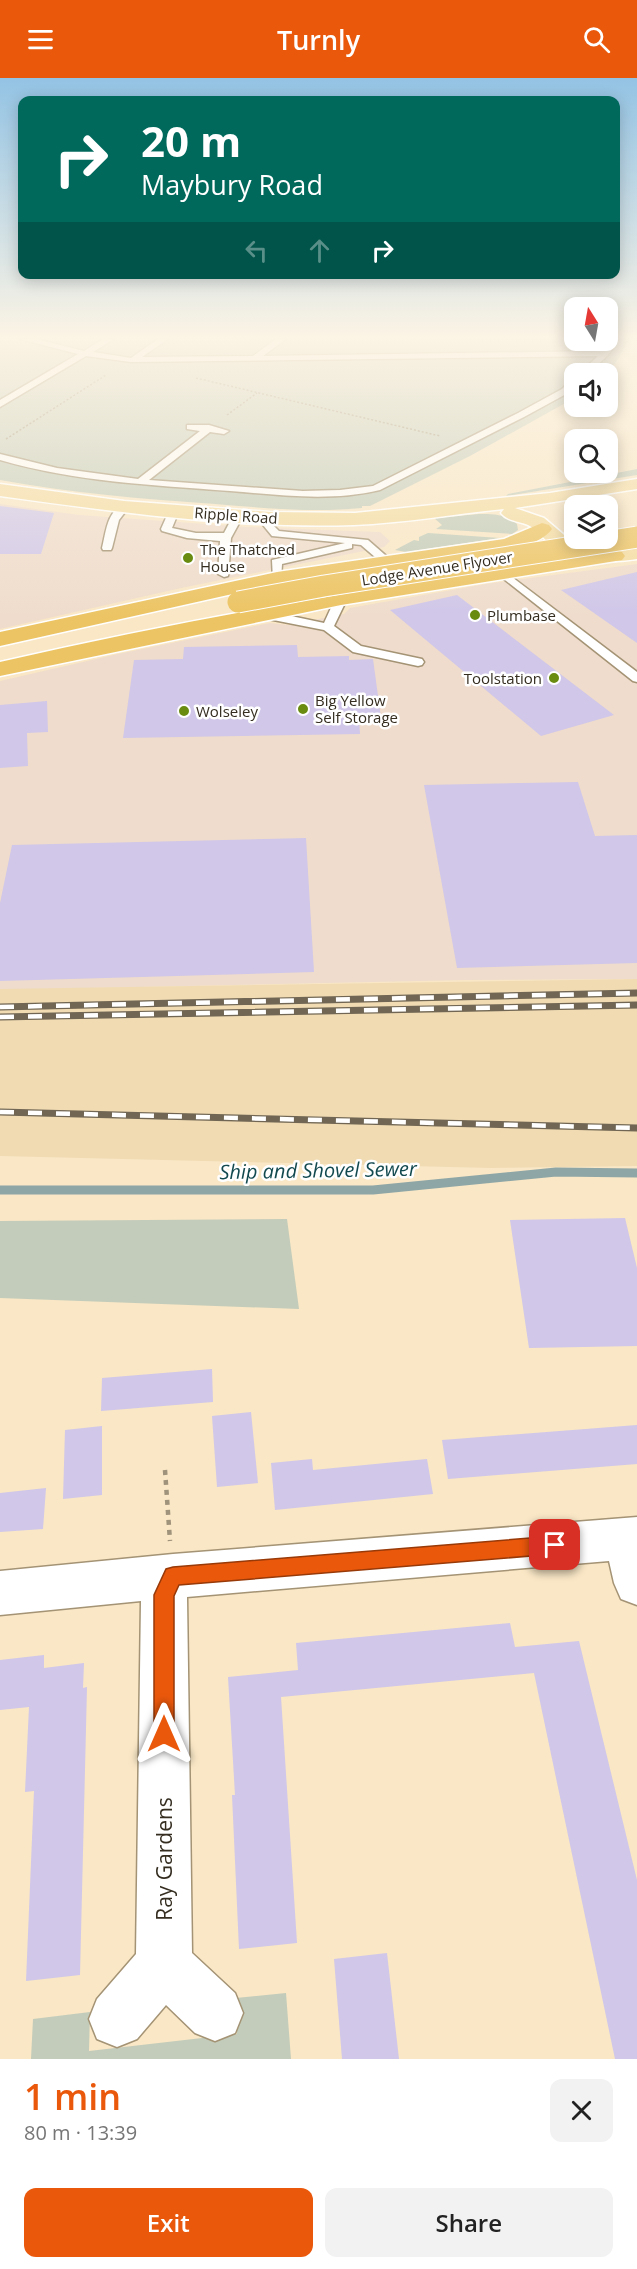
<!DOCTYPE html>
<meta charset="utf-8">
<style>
:root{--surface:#fff;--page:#f2f2f2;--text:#222;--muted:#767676;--accent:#ea580c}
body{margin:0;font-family:"Open Sans",sans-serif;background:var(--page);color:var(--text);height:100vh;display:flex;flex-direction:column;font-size:22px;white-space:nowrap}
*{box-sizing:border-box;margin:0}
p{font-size:20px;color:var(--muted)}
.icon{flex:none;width:33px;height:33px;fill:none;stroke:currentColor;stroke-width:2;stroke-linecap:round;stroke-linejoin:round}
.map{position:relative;height:1981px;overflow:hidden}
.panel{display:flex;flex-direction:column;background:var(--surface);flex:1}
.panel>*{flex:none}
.top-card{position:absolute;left:18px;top:18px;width:602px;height:183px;border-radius:12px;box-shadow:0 3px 15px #0003;background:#00695c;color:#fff;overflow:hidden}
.needle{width:39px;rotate:349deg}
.buttons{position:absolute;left:564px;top:219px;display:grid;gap:12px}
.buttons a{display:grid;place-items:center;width:54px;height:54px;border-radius:12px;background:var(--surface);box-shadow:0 3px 15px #0003;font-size:30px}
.pin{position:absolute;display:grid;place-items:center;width:51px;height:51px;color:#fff;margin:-26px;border-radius:12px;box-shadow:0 3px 9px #0006}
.me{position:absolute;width:66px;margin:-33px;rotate:0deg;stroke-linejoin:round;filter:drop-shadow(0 0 4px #0008)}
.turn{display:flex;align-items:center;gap:21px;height:126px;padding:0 24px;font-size:27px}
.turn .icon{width:78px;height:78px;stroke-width:2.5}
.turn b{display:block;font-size:42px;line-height:51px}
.lanes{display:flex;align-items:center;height:57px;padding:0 24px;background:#0003;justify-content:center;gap:30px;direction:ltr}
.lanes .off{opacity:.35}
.round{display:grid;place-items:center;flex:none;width:63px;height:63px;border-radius:12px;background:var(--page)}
.overview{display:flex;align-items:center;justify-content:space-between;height:102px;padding:0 24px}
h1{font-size:36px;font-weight:600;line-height:45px;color:var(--accent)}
.cta{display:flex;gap:12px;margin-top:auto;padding:12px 24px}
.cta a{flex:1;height:69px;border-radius:12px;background:var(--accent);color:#fff;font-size:24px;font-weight:600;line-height:69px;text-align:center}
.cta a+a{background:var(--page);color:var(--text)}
header{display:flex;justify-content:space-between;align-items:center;height:78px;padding:0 24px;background:var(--accent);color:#fff;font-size:27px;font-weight:600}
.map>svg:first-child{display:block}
.industrial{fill:#efdccc}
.built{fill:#f0dbb3}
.green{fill:#c3ccba}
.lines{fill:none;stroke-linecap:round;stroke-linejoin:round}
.stream{stroke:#8ea6a6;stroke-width:9}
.building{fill:#d0c7e9}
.lane-casing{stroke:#a49374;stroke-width:3}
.street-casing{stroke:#a49374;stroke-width:3}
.primary-casing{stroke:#fff;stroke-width:3}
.highway-casing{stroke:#fff;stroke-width:3}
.path-far1{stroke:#a0937b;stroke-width:1.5;stroke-dasharray:2 2;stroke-linecap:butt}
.path{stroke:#a0937b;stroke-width:4.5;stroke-dasharray:5 5;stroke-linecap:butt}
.lane{fill:#fff;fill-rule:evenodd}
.street{fill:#fff;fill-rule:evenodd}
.primary{fill:#f4dca2;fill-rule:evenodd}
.highway{fill:#ecc464;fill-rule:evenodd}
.rail-casing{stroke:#716653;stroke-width:7}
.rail{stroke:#fff;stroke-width:4.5;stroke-dasharray:14;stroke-linecap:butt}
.highway-bridge-casing{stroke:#fff;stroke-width:23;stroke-linecap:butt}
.highway-bridge{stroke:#ecc464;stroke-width:21}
.route{fill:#ea580c;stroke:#983908;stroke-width:1.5}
.poi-dot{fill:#698b0f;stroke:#fff;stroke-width:2}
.labels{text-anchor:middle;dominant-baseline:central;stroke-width:5;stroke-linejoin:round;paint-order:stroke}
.far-street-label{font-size:15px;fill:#342d20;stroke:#fff}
.far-poi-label{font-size:15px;fill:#342d20;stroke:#fff;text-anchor:start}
.water-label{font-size:20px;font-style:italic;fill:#134a50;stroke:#fff}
.near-street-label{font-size:21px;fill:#342d20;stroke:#fff}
</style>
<header><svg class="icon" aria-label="menu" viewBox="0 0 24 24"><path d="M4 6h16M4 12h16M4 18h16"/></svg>Turnly<svg class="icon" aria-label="search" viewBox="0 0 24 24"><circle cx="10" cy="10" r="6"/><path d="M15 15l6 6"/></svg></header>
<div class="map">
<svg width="637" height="1981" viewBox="0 0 637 1981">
<rect width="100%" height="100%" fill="#f9e7c6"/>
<path class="industrial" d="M0,426L79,437L247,449L380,454L390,463L384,469L181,510L0,551Z
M637,486V901L466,902L0,912V603L118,576L270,545L288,547L344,536L350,530L486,506Z"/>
<path class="built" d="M637,901V1088L491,1090L0,1078V911Z"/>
<path class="green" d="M574,261H629C611,295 613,295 574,296V318L569,323L470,378L370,428H362V430C313,435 264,430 215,426C143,421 71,415 0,402V262Z
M637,391V397L506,418L508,416Z
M479,436C492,436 507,436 517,446L518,452L512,456L436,451L442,447L434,440Z
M428,455L500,460L406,474L395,472L414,462L419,463V459Z
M287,1141L299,1231L0,1220V1143Z
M286,1915L291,1981H31L33,1941L90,1934L89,1973L237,1956L236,1920Z"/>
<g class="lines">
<path class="stream" d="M0,1112H373L556,1094L637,1095"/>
</g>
<path class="building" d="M0,428L54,435L41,476H0Z
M637,494V565L561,512Z
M457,517L614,637L541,658L390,532Z
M297,567L298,579L349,578V582L373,581L381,640L359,641L360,656L123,660L134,582L183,581L184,569Z
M47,623L48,654L27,655L28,688L0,690V627Z
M578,704L595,758L637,757V885L457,890L424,707Z
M306,760L314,894L0,903V825L12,767Z
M625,1140L637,1190V1268L529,1270L510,1142Z
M212,1291L213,1324L101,1333L102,1300Z
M251,1334L258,1405L217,1409L212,1338Z
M637,1347V1386L448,1401L442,1362Z
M102,1348V1417L63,1421L65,1352Z
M312,1381L313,1392L427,1381L433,1416L275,1432L271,1385Z
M46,1410L43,1451L0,1454V1415Z
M510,1545L515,1569L579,1563L637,1802V1981H615L534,1595L281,1619L297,1865L239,1871L232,1717H235L228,1599L298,1592L296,1565Z
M44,1577V1590L84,1585L83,1610L87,1609L80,1897L26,1903L34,1713L25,1714L29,1629L0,1632V1582Z
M387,1875L399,1981H342L334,1881Z"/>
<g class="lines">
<defs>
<path id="lane" d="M20,261H36L84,273L103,261H114L93,274L131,280L158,261H168L142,279L253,278L276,261H286L263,278L603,273L611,261H619L608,277L588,296H579L598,278L131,284L86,278L0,329V322L78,276Z
M571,302H574V308L568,315L524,339L380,412C330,424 280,417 230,413C152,407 76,404 0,382V376L57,390L138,401L200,353L187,351V347H209L229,353L224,356L210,354L149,402L303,413L340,412L373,408L518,335L562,311Z
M124,426L129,429L119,442L112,470L111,472H103L102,470C106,454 107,433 124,426Z
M174,430L179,433L172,450L196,455H224L234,436H242L243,438L231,460L228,498L224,499L218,496L220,463L187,460L162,453L161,451L169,433Z
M270,437L275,440L273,447L279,453L368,462L392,483L390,485H382L361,467L352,466V470L282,486L281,502H273L272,482L345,465L272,458L263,447L266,438Z
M504,493L637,594V604L633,603L500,498L498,496Z
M341,518L347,521L334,548L361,568L422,581L424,584L422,587L418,588L353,574L324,552L263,540L257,536L263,532L324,545L335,521Z"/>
<path id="street" d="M637,1439V1527L621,1521L614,1505L609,1483L187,1519L192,1875L235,1915L243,1935L235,1955L215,1963L195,1955L166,1927L137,1961L117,1969L97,1961L89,1941L97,1921L136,1876L141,1523L0,1537V1493L173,1476Z"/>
<path id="primary" d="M637,401V411L515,430L544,440L570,462L589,469L615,472L637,469V481C610,485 579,485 555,470C546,464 540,454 530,448C521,443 508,444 501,435L504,431C454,436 404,445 354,447C236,451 117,434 0,418V406L124,423L270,434L355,435L550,415Z"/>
<path id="highway" d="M542,445L549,447L552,451C543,464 520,469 506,473L277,506L0,568V554L277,494L504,461Z
M615,472L622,474L625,478L622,482L341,527L0,598V584C203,537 409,504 615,472Z"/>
</defs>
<use href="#lane" class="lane-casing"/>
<use href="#street" class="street-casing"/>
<use href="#primary" class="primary-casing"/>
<use href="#highway" class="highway-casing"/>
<path class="path-far1" d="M196,300L440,358
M227,337L257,315
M6,361L106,297"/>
<path class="path" d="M165,1392L170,1463"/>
<use href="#lane" class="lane"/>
<use href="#street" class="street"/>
<use href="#primary" class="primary"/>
<use href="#highway" class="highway"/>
<defs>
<path id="rail" d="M0,929L637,915
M0,939L637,927
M0,1034L637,1050"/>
</defs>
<use href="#rail" class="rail-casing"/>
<use href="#rail" class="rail"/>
<defs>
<path id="highway-bridge" d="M238,524L324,508L637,459"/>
</defs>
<use href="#highway-bridge" class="highway-bridge-casing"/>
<use href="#highway-bridge" class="highway-bridge"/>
</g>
<linearGradient id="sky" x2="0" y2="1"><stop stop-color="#93c3e4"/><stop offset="0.48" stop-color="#fcf4e5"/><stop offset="1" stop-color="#fcf4e5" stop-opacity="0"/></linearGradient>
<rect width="637" height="539" fill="url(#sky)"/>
<path class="route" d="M555,1458L562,1461L564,1467L562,1473L555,1476L179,1507L174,1518V1656L171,1663L164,1666L157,1663L154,1656V1517L166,1491L173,1489Z"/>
<g class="poi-dot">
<circle cx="188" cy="480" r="6"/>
<circle cx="475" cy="537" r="6"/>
<circle cx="554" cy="600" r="6"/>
<circle cx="303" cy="631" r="6"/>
<circle cx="184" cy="633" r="6"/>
</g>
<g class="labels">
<g class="far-street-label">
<text transform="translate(236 437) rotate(4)">Ripple Road</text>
<text transform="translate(437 490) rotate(-9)">Lodge Avenue Flyover</text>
</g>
<g class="far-poi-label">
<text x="200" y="471">The Thatched<tspan x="200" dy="17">House</tspan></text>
<text x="487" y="537">Plumbase</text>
<text x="542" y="600" text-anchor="end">Toolstation</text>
<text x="315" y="622">Big Yellow<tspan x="315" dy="17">Self Storage</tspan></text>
<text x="196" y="633">Wolseley</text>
</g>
<g class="water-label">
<text transform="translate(318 1092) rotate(-1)">Ship and Shovel Sewer</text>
</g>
<g class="near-street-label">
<text transform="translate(164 1781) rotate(-90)">Ray Gardens</text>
</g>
</g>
</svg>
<div class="buttons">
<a><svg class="needle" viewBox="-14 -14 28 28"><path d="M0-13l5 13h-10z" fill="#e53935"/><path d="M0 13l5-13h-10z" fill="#767676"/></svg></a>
<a><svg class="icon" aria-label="sound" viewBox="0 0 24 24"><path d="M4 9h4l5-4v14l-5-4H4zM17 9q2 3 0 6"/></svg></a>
<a><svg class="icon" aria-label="search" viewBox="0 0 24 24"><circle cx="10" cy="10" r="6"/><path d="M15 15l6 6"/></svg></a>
<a><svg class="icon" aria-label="layers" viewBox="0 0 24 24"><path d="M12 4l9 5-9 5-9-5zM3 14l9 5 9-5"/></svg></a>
</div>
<div class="pin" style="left:555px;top:1467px;background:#d93025"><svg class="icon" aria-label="arrive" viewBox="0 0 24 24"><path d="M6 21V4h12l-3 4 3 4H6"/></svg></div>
<svg class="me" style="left:164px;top:1656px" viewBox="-20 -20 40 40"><path d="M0-17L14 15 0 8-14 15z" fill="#ea580c" stroke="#fff" stroke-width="4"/></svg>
<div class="top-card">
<div class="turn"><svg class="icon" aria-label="right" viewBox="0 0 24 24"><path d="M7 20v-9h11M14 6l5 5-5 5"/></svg><div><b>20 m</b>Maybury Road</div></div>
<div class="lanes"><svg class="icon off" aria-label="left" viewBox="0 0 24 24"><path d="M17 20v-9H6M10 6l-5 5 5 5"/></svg><svg class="icon off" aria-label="ahead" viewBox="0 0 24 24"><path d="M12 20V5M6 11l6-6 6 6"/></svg><svg class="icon" aria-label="right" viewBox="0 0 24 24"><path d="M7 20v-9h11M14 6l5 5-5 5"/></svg></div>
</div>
</div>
<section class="panel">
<div class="overview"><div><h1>1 min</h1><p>80 m · 13:39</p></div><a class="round"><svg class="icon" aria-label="close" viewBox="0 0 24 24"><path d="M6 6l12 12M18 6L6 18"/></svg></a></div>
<div class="cta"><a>Exit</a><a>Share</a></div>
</section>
